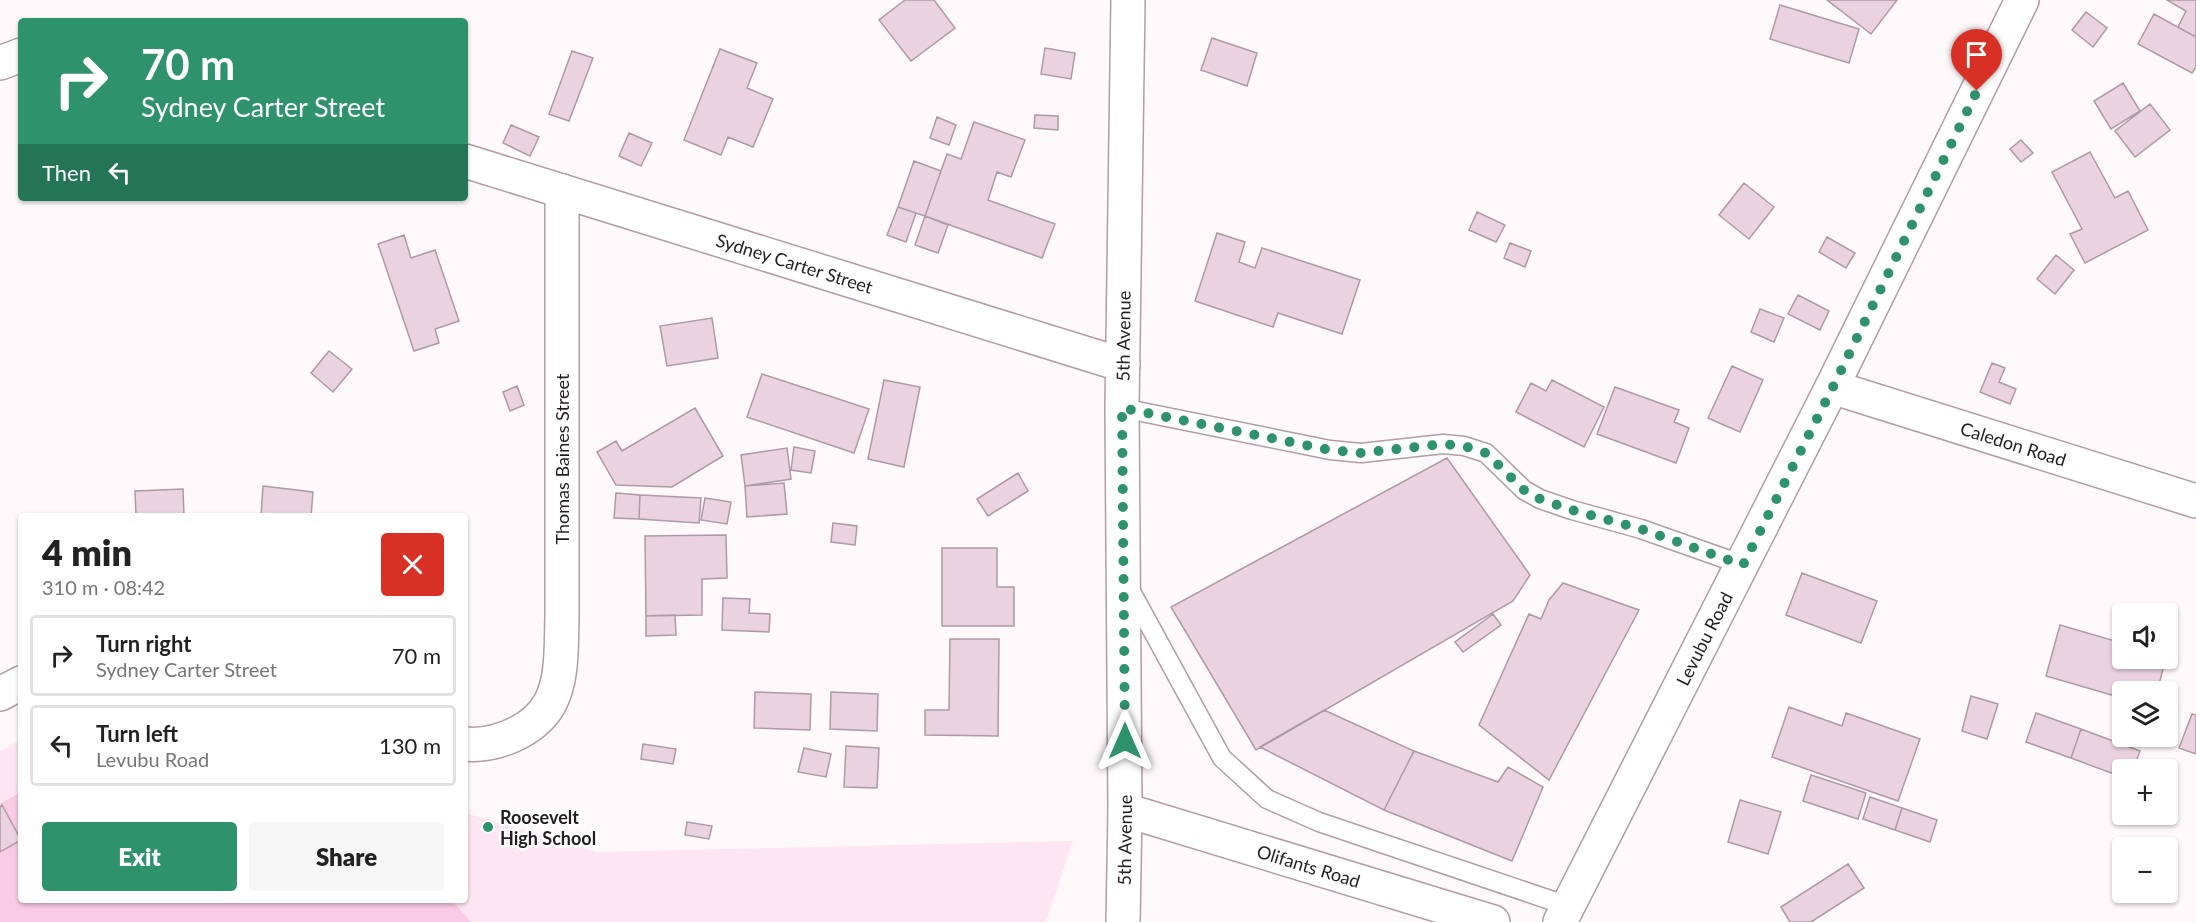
<!DOCTYPE html>
<meta charset="utf-8">
<style>
:root{--surface:#fff;--page:#f6f6f6;--text:#222;--muted:#767676;--line:#e0e0e0;--accent:#2e926d}
body{margin:0;font-family:Lato,sans-serif;background:var(--page);color:var(--text);height:100vh;display:flex;flex-direction:column;font-size:22px;white-space:nowrap}
*{box-sizing:border-box;margin:0}
p{font-size:20px;color:var(--muted)}
.icon{flex:none;width:33px;height:33px;fill:none;stroke:currentColor;stroke-width:2;stroke-linecap:round;stroke-linejoin:round}
.map{position:relative;flex:1;overflow:hidden}
.sheet{position:absolute;left:18px;top:513px;width:450px;height:390px;display:flex;flex-direction:column;background:var(--surface);border-radius:6px;box-shadow:0 2px 4px #0004}
.sheet>*{flex:none}
.top-card{position:absolute;left:18px;top:18px;width:450px;height:183px;border-radius:6px;box-shadow:0 2px 4px #0004;background:#2e926d;color:#fff;overflow:hidden}
.buttons{position:absolute;left:2112px;top:603px;display:grid;gap:12px}
.buttons a{display:grid;place-items:center;width:66px;height:66px;border-radius:6px;background:var(--surface);box-shadow:0 2px 4px #0004;font-size:30px}
.pin{position:absolute;display:grid;place-items:center;width:51px;height:51px;color:#fff;margin:-62px -26px;border-radius:50% 50% 50% 0;rotate:-45deg;box-shadow:0 0 6px #0007}
.pin .icon{rotate:45deg}
.me{position:absolute;width:66px;margin:-33px;rotate:0deg;stroke-linejoin:round;filter:drop-shadow(0 0 4px #0008)}
.turn{display:flex;align-items:center;gap:21px;height:126px;padding:0 24px;font-size:27px}
.turn .icon{width:78px;height:78px;stroke-width:2.5}
.turn b{display:block;font-size:42px;line-height:51px}
.then{display:flex;align-items:center;height:57px;padding:0 24px;background:#0003;gap:12px;font-size:22px}
.round{display:grid;place-items:center;flex:none;width:63px;height:63px;border-radius:6px;background:var(--page)}
.head{display:flex;align-items:center;justify-content:space-between;height:102px;padding:0 24px}
h1{font-size:36px;font-weight:800;line-height:45px}
.primary-button{display:flex;gap:12px;margin-top:auto;padding:12px 24px}
.primary-button a{flex:1;height:69px;border-radius:6px;background:var(--accent);color:#fff;font-size:24px;font-weight:800;line-height:69px;text-align:center}
.primary-button a+a{background:var(--page);color:var(--text)}
ul{padding:0;list-style:none}
li{display:flex;align-items:center;gap:18px;height:81px;margin:0 12px 9px;padding:0 12px;border:3px solid var(--line);border-radius:6px}
li div{flex:1}
li b{display:block;font-size:22px}
li em{font-style:normal}
.map>svg:first-child{display:block}
.built{fill:#fde5f1}
.green{fill:#f9cbe4}
.building{fill:#ead3df;stroke:#ae99a4;stroke-width:1.5}
.lines{fill:none;stroke-linecap:round;stroke-linejoin:round}
.lane-casing{stroke:#b19ca7;stroke-width:21}
.street-casing{stroke:#b19ca7;stroke-width:36}
.lane{stroke:#fff;stroke-width:18}
.street{stroke:#fff;stroke-width:33}
.route{stroke:#2e926d;stroke-width:10;stroke-dasharray:0 18}
.poi-dot{fill:#2e926d;stroke:#fff;stroke-width:2}
.labels{text-anchor:middle;dominant-baseline:central;stroke-width:5;stroke-linejoin:round;paint-order:stroke}
.street-label{font-size:18px;fill:#241c20;stroke:#fff}
.poi-label{font-size:18px;font-weight:bold;fill:#241c20;stroke:#fff;text-anchor:start}
</style>
<div class="map">
<svg width="2196" height="922" viewBox="0 0 2196 922">
<rect width="100%" height="100%" fill="#fdf8fa"/>
<path class="built" d="M21,740V900H465V813L596,852L1073,841L1046,922H0V751Z"/>
<path class="green" d="M21,792V900H451L471,922H0V804Z"/>
<path class="building" d="M905,0H934L955,28L911,61L879,20Z
M1827,0H1897L1871,34Z
M2167,0H2196V37L2178,27L2186,11Z
M1780,5L1859,29L1849,63L1770,39Z
M2086,12L2107,28L2093,47L2072,30Z
M2154,14L2196,37V67L2192,73L2138,44Z
M1212,38L1257,53L1247,86L1201,70Z
M1045,48L1075,53L1071,79L1041,74Z
M720,49L757,63L747,88L773,99L753,147L728,137L721,155L684,140Z
M572,51L593,58L569,121L549,114Z
M2123,83L2140,111L2111,129L2094,101Z
M2150,104L2170,130L2135,157L2115,131Z
M1035,115L1058,116V130L1034,128Z
M937,117L956,125L949,145L930,138Z
M974,122L1025,140L1011,177L997,172L988,200L1055,224L1042,258L925,216L947,154L961,159Z
M511,125L539,137L530,156L503,143Z
M629,133L652,143L641,166L619,156Z
M2021,140L2033,153L2021,162L2010,149Z
M2090,152L2115,198L2128,191L2148,230L2085,263L2070,234L2082,229L2052,172Z
M914,161L941,171L925,216L898,207Z
M1744,183L1774,207L1749,239L1719,215Z
M898,207L916,213L906,242L887,235Z
M1477,212L1505,225L1496,242L1469,230Z
M925,216L948,225L938,253L915,245Z
M1217,233L1245,242L1239,262L1255,268L1262,248L1360,280L1342,334L1278,313L1273,327L1195,301Z
M404,235L411,258L435,250L459,321L435,329L439,343L414,351L378,244Z
M1827,237L1855,253L1846,268L1819,252Z
M1510,243L1531,251L1525,267L1504,258Z
M2056,255L2074,270L2055,294L2037,279Z
M1798,295L1829,311L1820,330L1788,314Z
M1760,309L1784,318L1774,342L1751,332Z
M712,318L718,358L667,366L660,326Z
M329,351L352,369L333,392L311,373Z
M1992,363L2005,368L1999,382L2016,389L2010,404L1980,392Z
M1732,366L1763,380L1740,432L1708,418Z
M762,374L869,409L854,453L747,417Z
M884,380L920,387L904,467L868,459Z
M1552,380L1604,407L1584,447L1516,412L1531,383L1546,391Z
M517,386L524,405L510,411L503,392Z
M1615,387L1679,410L1674,422L1689,428L1676,463L1597,434Z
M695,408L723,456L672,487L616,485L597,452L616,441L622,451Z
M794,447L815,451L811,473L791,470Z
M787,448L791,479L745,486L741,455Z
M1447,458L1530,575L1513,601L1256,750L1171,607Z
M1018,473L1028,491L988,516L977,499Z
M784,483L787,514L747,517L745,486Z
M263,486L313,492L311,516H261Z
M183,489L184,516H136L135,491Z
M616,493L640,495L639,519L614,518Z
M640,495L701,498L699,523L639,519Z
M705,498L731,502L727,524L701,520Z
M833,523L857,526L855,545L831,542Z
M726,535L727,578L702,579V615L646,616L645,536Z
M942,548H997V587H1014V626H942Z
M1802,573L1877,601L1861,643L1786,615Z
M1563,583L1639,610L1549,780L1479,725L1529,614L1541,619L1549,600Z
M723,598L750,599L749,613L770,614L769,632L722,630Z
M1493,614L1501,625L1463,652L1455,642Z
M675,615L676,635L646,636V616Z
M2168,619L2177,622L2168,654Z
M2060,625L2122,643V658H2166L2157,692H2122V698L2046,676Z
M950,639H999L998,736L925,735V710H949Z
M755,692L811,694L810,730L754,728Z
M831,692L878,694L877,731L830,729Z
M1971,696L1998,704L1987,739L1962,731Z
M1789,707L1842,726L1846,713L1920,739L1898,801L1772,757Z
M1324,710L1414,751L1384,810L1260,747Z
M2036,713L2081,729L2071,758L2026,742Z
M2192,714L2196,715V754L2179,748Z
M2081,729L2140,751L2133,770H2122V777L2071,758Z
M643,744L676,749L673,764L641,759Z
M846,746L879,748L877,788L844,787Z
M804,748L831,754L826,777L798,772Z
M1414,751L1498,782L1508,767L1543,787L1512,861L1384,810Z
M1811,775L1866,793L1858,819L1803,801Z
M1870,797L1902,808L1895,830L1863,819Z
M1740,800L1781,812L1768,854L1728,842Z
M2,805L21,840L0,852V807Z
M1902,808L1937,820L1930,842L1895,830Z
M687,822L712,826L709,839L685,835Z
M1848,864L1864,888L1811,922H1790L1781,907Z"/>
<g class="lines">
<defs>
<path id="lane" d="M1122,408L1330,450L1361,453L1443,444L1464,446L1486,453L1524,490L1540,499L1572,510L1641,529L1743,565
M1128,586L1222,758L1267,799L1319,822L1568,906"/>
<g id="street">
<path d="M0,63L21,55"/>
<path id="s1" d="M465,161L1123,365"/>
<path id="s2" d="M1832,387L2196,501"/>
<path d="M0,694L21,683"/>
<path d="M465,744C495,747 535,731 550,703C563,679 561,645 562,619V191"/>
<path id="s3" d="M1125,810L1493,922"/>
<path id="s4" d="M1123,922L1125,810L1122,408L1128,0"/>
<path id="s5" d="M1560,922L1832,387L2022,0"/>
</g>
</defs>
<use href="#lane" class="lane-casing"/>
<use href="#street" class="street-casing"/>
<use href="#lane" class="lane"/>
<use href="#street" class="street"/>
</g>
<g class="lines">
<path class="route" d="M1125,741L1122,408L1330,450L1361,453L1443,444L1464,446L1486,453L1524,490L1540,499L1572,510L1641,529L1743,565L1833,387L1977,91"/>
</g>
<circle class="poi-dot" cx="488" cy="827" r="6"/>
<g class="labels">
<g class="street-label">
<text stroke="none"><textPath href="#s1" startOffset="345">Sydney Carter Street</textPath></text>
<text stroke="none"><textPath href="#s4" startOffset="586">5th Avenue</textPath></text>
<text stroke="none"><textPath href="#s2" startOffset="190">Caledon Road</textPath></text>
<text transform="translate(562 459) rotate(-90)">Thomas Baines Street</text>
<text stroke="none"><textPath href="#s5" startOffset="318">Levubu Road</textPath></text>
<text stroke="none"><textPath href="#s4" startOffset="82">5th Avenue</textPath></text>
<text stroke="none"><textPath href="#s3" startOffset="192">Olifants Road</textPath></text>
</g>
<g class="poi-label">
<text x="500" y="817">Roosevelt<tspan x="500" dy="21">High School</tspan></text>
</g>
</g>
</svg>
<div class="buttons">
<a><svg class="icon" aria-label="sound" viewBox="0 0 24 24"><path d="M4 9h4l5-4v14l-5-4H4zM17 9q2 3 0 6"/></svg></a>
<a><svg class="icon" aria-label="layers" viewBox="0 0 24 24"><path d="M12 4l9 5-9 5-9-5zM3 14l9 5 9-5"/></svg></a>
<a>+</a>
<a>−</a>
</div>
<div class="pin" style="left:1977px;top:91px;background:#d93025"><svg class="icon" aria-label="arrive" viewBox="0 0 24 24"><path d="M6 21V4h12l-3 4 3 4H6"/></svg></div>
<svg class="me" style="left:1125px;top:741px" viewBox="-20 -20 40 40"><path d="M0-17L14 15 0 8-14 15z" fill="#2e926d" stroke="#fff" stroke-width="4"/></svg>
<div class="top-card">
<div class="turn"><svg class="icon" aria-label="right" viewBox="0 0 24 24"><path d="M7 20v-9h11M14 6l5 5-5 5"/></svg><div><b>70 m</b>Sydney Carter Street</div></div>
<div class="then">Then<svg class="icon" aria-label="left" viewBox="0 0 24 24"><path d="M17 20v-9H6M10 6l-5 5 5 5"/></svg></div>
</div>
<section class="sheet">
<div class="head"><div><h1>4 min</h1><p>310 m · 08:42</p></div><a class="round" style="background:#d93025;color:#fff"><svg class="icon" aria-label="close" viewBox="0 0 24 24"><path d="M6 6l12 12M18 6L6 18"/></svg></a></div>
<ul>
<li><svg class="icon" aria-label="right" viewBox="0 0 24 24"><path d="M7 20v-9h11M14 6l5 5-5 5"/></svg><div><b>Turn right</b><p>Sydney Carter Street</p></div><em>70 m</em></li>
<li><svg class="icon" aria-label="left" viewBox="0 0 24 24"><path d="M17 20v-9H6M10 6l-5 5 5 5"/></svg><div><b>Turn left</b><p>Levubu Road</p></div><em>130 m</em></li>
</ul>
<div class="primary-button"><a>Exit</a><a>Share</a></div>
</section>
</div>
